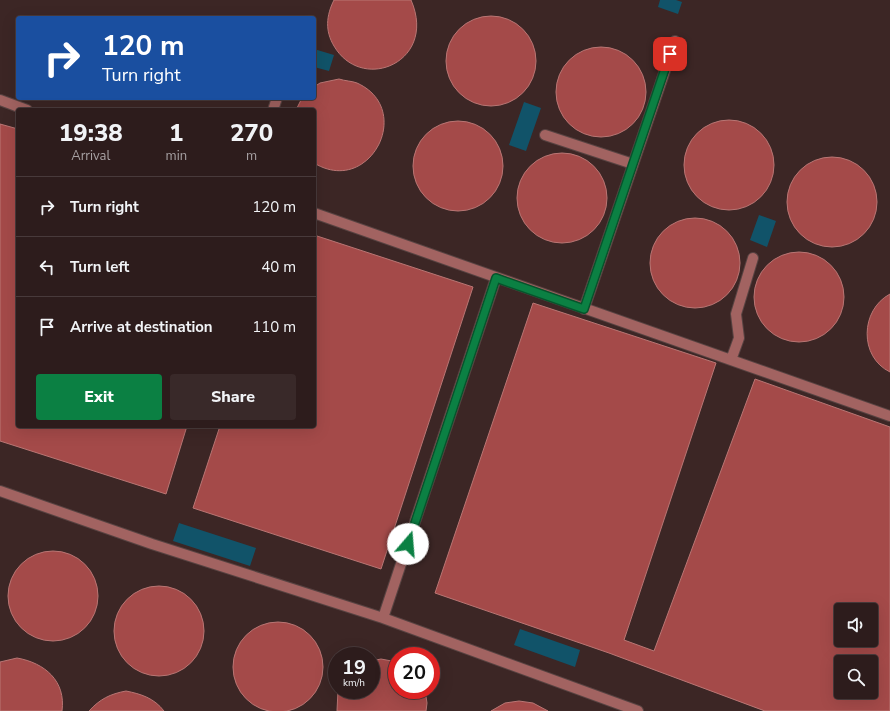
<!DOCTYPE html>
<style>
:root{--surface:#2d1c1c;--page:#392929;--text:#f1f3f6;--muted:#a7a1a3;--line:#483a3b;--accent:#0b8043}
body{margin:0;font-family:"Nunito Sans",sans-serif;background:var(--page);color:var(--text);height:100vh;display:flex;flex-direction:column;font-size:15px;white-space:nowrap}
*{box-sizing:border-box;margin:0}
p{font-size:13px;color:var(--muted)}
.icon{flex:none;width:22px;height:22px;fill:none;stroke:currentColor;stroke-width:2;stroke-linecap:round;stroke-linejoin:round}
.map{position:relative;flex:1;overflow:hidden}
.details{position:absolute;left:16px;top:108px;width:300px;height:320px;display:flex;flex-direction:column;background:var(--surface);border-radius:4px;box-shadow:0 4px 16px #0002,0 0 0 1px var(--line)}
.details>*{flex:none}
.guide{position:absolute;left:16px;top:16px;width:300px;height:84px;border-radius:4px;box-shadow:0 4px 16px #0002,0 0 0 1px var(--line);background:#1a4fa0;color:#fff;overflow:hidden}
.tools{position:absolute;left:834px;top:603px;display:grid;gap:8px}
.tools a{display:grid;place-items:center;width:44px;height:44px;border-radius:4px;background:var(--surface);box-shadow:0 4px 16px #0002,0 0 0 1px var(--line);font-size:20px}
.speed{position:absolute;left:328px;top:647px;display:flex;gap:8px;font-size:20px;font-weight:700;text-align:center}
.speed>*{display:grid;place-content:center;width:52px;height:52px;border-radius:50%;background:var(--surface);box-shadow:0 4px 16px #0002,0 0 0 1px var(--line);line-height:1}
.speed small{font-size:10px;font-weight:400}
.speed .limit{border:6px solid #d22;background:#fff;color:#111}
.pin{position:absolute;display:grid;place-items:center;width:34px;height:34px;color:#fff;margin:-17px;border-radius:8px;box-shadow:0 2px 6px #0006}
.me{position:absolute;width:44px;margin:-22px;rotate:18deg;stroke-linejoin:round;filter:drop-shadow(0 0 3px #0008)}
.turn{display:flex;align-items:center;gap:14px;height:84px;padding:0 20px;font-size:18px}
.turn .icon{width:52px;height:52px;stroke-width:2.5}
.turn b{display:block;font-size:28px;line-height:34px}
.eta{display:flex;justify-content:space-evenly;align-items:center;height:68px;text-align:center}
.eta b{font-size:24px;font-weight:800;line-height:28px}
.cta{display:flex;gap:8px;margin-top:auto;padding:8px 20px}
.cta a{flex:1;height:46px;border-radius:4px;background:var(--accent);color:#fff;font-size:16px;font-weight:800;line-height:46px;text-align:center}
.cta a+a{background:var(--page);color:var(--text)}
ul{padding:0;list-style:none}
li{display:flex;align-items:center;gap:12px;height:60px;padding:0 20px;border-top:1px solid var(--line)}
li div{flex:1}
li b{display:block;font-size:15px}
li em{font-style:normal}
.map>svg:first-child{display:block}
.water{fill:#a44a49;stroke:#b97674;fill-rule:evenodd}
.building{fill:#115369}
.lines{fill:none;stroke-linecap:round;stroke-linejoin:round}
.minor-casing{stroke:#584342;stroke-width:12}
.minor{stroke:#a26361;stroke-width:10}
.route-casing{stroke:#07532c;stroke-width:10}
.route{stroke:#0b8043;stroke-width:7}
</style>
<div class="map">
<svg width="890" height="711" viewBox="0 0 890 711">
<rect width="100%" height="100%" fill="#3c2625"/>
<path class="water" d="M334,0H411C438,62 362,94 334,46C325,31 326,16 334,0Z
M446 61a45 45 0 1 1 90 0a45 45 0 1 1-90 0Z
M556 92a45 45 0 1 1 90 0a45 45 0 1 1-90 0Z
M339,79C345,81 352,81 357,83C415,109 370,197 314,163V110H296L302,98H314V87L320,83Z
M684 165a45 45 0 1 1 90 0a45 45 0 1 1-90 0Z
M413 166a45 45 0 1 1 90 0a45 45 0 1 1-90 0Z
M0,124L18,129V426H187L166,494L0,441Z
M517 198a45 45 0 1 1 90 0a45 45 0 1 1-90 0Z
M787 202a45 45 0 1 1 90 0a45 45 0 1 1-90 0Z
M650 263a45 45 0 1 1 90 0a45 45 0 1 1-90 0Z
M314,235L473,287L381,569L193,508L220,426H314Z
M754 297a45 45 0 1 1 90 0a45 45 0 1 1-90 0Z
M890,294V372C859,357 860,310 890,294Z
M533,303L716,363L624,640L654,651L755,379L890,427V711H765L609,653L435,593ZM841,610H871V640H841ZM841,662H871V692H841Z
M8 596a45 45 0 1 1 90 0a45 45 0 1 1-90 0Z
M114 631a45 45 0 1 1 90 0a45 45 0 1 1-90 0Z
M233 667a45 45 0 1 1 90 0a45 45 0 1 1-90 0Z
M17,658C45,663 66,681 62,711H0V662Z
M381,659L397,662V690H425L427,703L426,711H337L338,690H371V661Z
M126,691C141,694 154,698 164,711H89C100,699 110,694 126,691Z
M519,701L533,703L548,711H491L505,703Z"/>
<path class="building" d="M660,0H676L682,2L678,14L658,7Z
M314,49L334,55L329,71L314,67Z
M524,102L541,108L526,151L509,145Z
M759,215L776,221L767,247L750,240Z
M179,523L256,548L250,566L173,541Z
M520,629L580,650L575,667L514,645Z"/>
<g class="lines">
<defs>
<path id="minor" d="M0,100L27,110
M273,110L277,98
M545,135L633,164
M314,213L890,416
M584,309L675,41
M731,360L739,338L736,314L753,258
M0,491L152,544L383,618L638,711
M383,618L496,278"/>
</defs>
<use href="#minor" class="minor-casing"/>
<use href="#minor" class="minor"/>
</g>
<g class="lines">
<defs>
<path id="route" d="M408,544L496,278L584,309L670,54"/>
</defs>
<use href="#route" class="route-casing"/>
<use href="#route" class="route"/>
</g>
</svg>
<div class="tools">
<a><svg class="icon" aria-label="sound" viewBox="0 0 24 24"><path d="M4 9h4l5-4v14l-5-4H4zM17 9q2 3 0 6"/></svg></a>
<a><svg class="icon" aria-label="search" viewBox="0 0 24 24"><circle cx="10" cy="10" r="6"/><path d="M15 15l6 6"/></svg></a>
</div>
<div class="speed"><div>19<small>km/h</small></div><div class="limit">20</div></div>
<div class="pin" style="left:670px;top:54px;background:#d93025"><svg class="icon" aria-label="arrive" viewBox="0 0 24 24"><path d="M6 21V4h12l-3 4 3 4H6"/></svg></div>
<svg class="me" style="left:408px;top:544px" viewBox="-20 -20 40 40"><circle r="19" fill="#fff"/><path d="M0-13L10 11 0 6-10 11z" fill="#0b8043"/></svg>
<div class="guide">
<div class="turn"><svg class="icon" aria-label="right" viewBox="0 0 24 24"><path d="M7 20v-9h11M14 6l5 5-5 5"/></svg><div><b>120 m</b>Turn right</div></div>
</div>
<section class="details">
<div class="eta">
<div><b>19:38</b><p>Arrival</p></div>
<div><b>1</b><p>min</p></div>
<div><b>270</b><p>m</p></div>
</div>
<ul>
<li><svg class="icon" aria-label="right" viewBox="0 0 24 24"><path d="M7 20v-9h11M14 6l5 5-5 5"/></svg><div><b>Turn right</b></div><em>120 m</em></li>
<li><svg class="icon" aria-label="left" viewBox="0 0 24 24"><path d="M17 20v-9H6M10 6l-5 5 5 5"/></svg><div><b>Turn left</b></div><em>40 m</em></li>
<li><svg class="icon" aria-label="arrive" viewBox="0 0 24 24"><path d="M6 21V4h12l-3 4 3 4H6"/></svg><div><b>Arrive at destination</b></div><em>110 m</em></li>
</ul>
<div class="cta"><a>Exit</a><a>Share</a></div>
</section>
</div>
